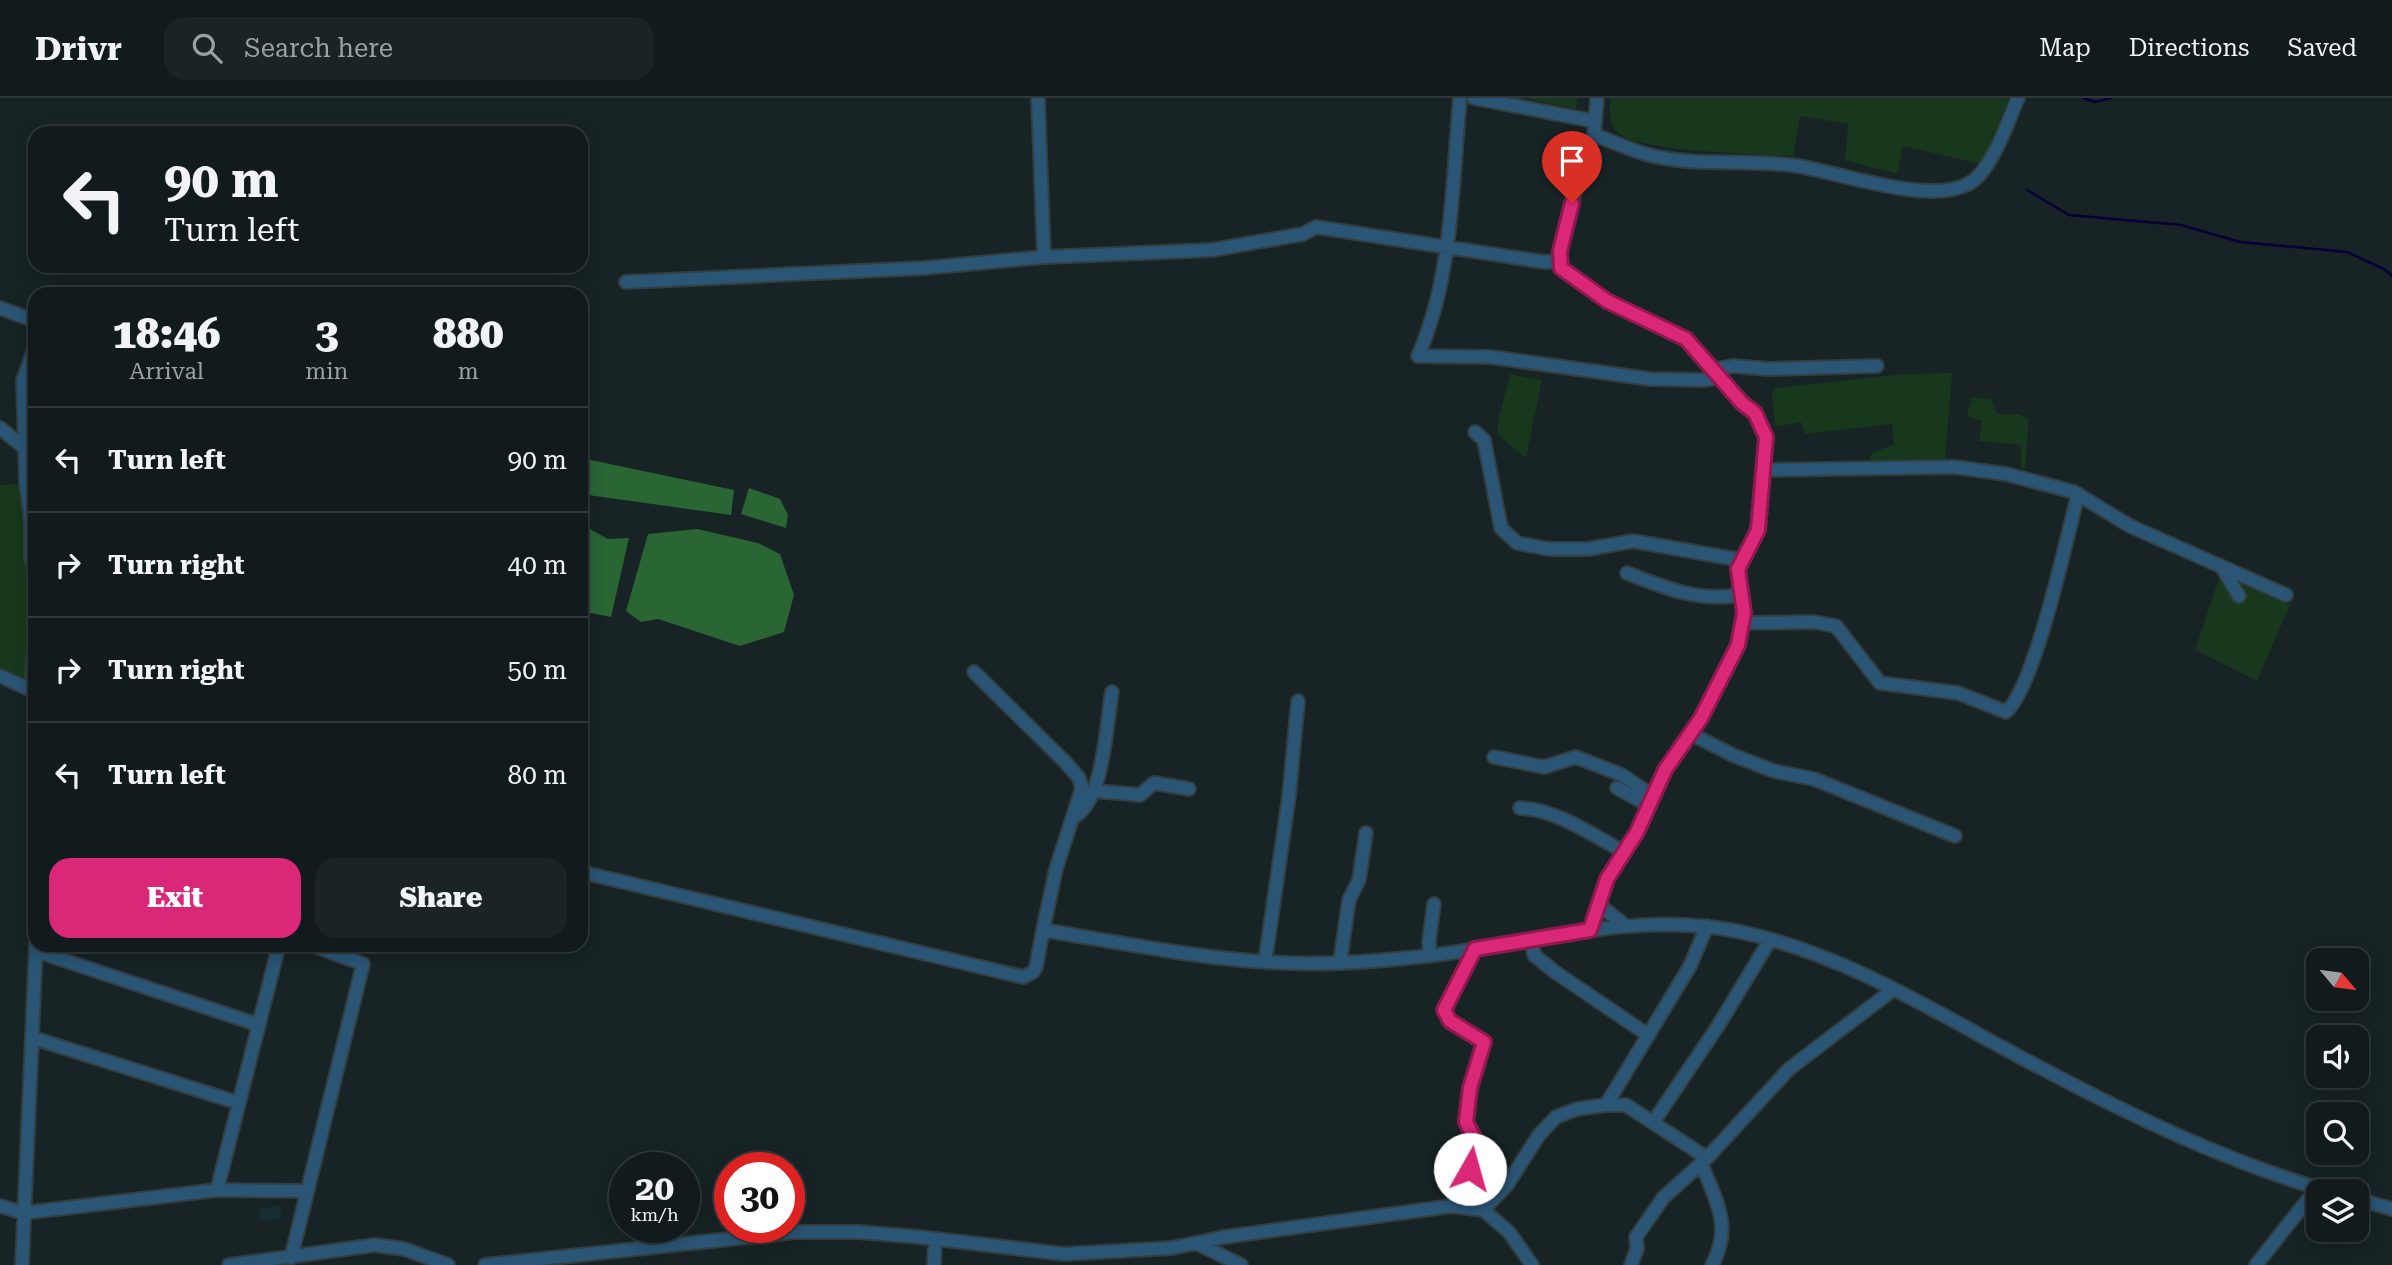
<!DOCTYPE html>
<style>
:root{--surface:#111a1c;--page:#1a2325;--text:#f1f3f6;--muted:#9ca1a3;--line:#30383b;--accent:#db2777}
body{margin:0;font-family:"Roboto Serif",serif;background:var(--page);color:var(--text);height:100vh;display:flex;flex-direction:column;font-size:26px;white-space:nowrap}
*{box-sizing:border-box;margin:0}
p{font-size:23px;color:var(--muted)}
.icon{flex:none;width:38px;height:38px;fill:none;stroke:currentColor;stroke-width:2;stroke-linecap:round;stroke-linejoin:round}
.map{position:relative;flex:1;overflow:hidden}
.sheet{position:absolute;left:28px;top:189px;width:560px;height:665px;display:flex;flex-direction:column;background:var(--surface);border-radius:21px;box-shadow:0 4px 18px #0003,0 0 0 2px var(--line)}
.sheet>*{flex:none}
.banner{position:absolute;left:28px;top:28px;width:560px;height:147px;border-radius:21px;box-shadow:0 4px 18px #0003,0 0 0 2px var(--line);background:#111a1c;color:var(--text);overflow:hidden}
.needle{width:46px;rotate:119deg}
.controls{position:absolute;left:2306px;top:850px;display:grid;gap:14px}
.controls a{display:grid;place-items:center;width:63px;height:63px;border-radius:14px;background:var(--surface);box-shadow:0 4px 18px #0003,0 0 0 2px var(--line);font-size:35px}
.speed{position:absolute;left:609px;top:1054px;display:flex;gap:14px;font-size:35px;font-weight:700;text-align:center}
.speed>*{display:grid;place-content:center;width:91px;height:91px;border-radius:50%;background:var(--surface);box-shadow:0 4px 18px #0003,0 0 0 2px var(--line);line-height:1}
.speed small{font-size:18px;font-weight:400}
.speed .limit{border:10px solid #d22;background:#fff;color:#111}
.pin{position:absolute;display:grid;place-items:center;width:60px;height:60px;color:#fff;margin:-72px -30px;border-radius:50% 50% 50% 0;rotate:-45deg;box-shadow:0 0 7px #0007}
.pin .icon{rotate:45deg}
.me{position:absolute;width:77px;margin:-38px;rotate:7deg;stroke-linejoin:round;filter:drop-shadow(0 0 5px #0008)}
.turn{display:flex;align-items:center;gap:24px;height:147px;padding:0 21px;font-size:32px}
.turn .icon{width:91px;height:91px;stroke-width:2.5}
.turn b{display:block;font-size:49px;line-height:60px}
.eta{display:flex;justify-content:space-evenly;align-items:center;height:119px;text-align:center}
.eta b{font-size:42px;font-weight:800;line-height:49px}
.action{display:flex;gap:14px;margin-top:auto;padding:14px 21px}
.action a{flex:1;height:80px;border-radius:21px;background:var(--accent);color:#fff;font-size:28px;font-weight:800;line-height:80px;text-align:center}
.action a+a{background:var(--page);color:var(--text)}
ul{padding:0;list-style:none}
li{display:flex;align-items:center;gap:21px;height:105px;padding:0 21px;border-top:2px solid var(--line)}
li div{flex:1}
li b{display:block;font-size:26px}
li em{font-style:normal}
header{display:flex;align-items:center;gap:42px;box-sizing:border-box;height:98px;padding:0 35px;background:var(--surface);border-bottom:2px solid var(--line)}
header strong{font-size:33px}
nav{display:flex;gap:38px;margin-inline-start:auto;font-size:24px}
.search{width:490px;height:63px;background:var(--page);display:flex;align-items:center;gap:18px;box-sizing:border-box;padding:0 24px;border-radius:21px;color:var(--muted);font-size:26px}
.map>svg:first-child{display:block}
.built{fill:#182d31}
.green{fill:#17381c}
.forest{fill:#2a6534}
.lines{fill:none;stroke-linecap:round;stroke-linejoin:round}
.stream{stroke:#070137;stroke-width:2.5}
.minor-casing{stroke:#333e40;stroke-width:16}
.minor{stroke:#2a5575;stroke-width:12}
.route-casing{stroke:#8e194d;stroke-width:18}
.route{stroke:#db2777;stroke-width:12}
</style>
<header>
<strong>Drivr</strong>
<div class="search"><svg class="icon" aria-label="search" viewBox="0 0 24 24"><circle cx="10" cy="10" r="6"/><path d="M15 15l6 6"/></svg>Search here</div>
<nav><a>Map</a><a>Directions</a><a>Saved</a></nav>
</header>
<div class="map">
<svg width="2392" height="1167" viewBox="0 0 2392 1167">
<rect width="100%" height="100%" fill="#172325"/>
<path class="built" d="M280,1107L282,1120L261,1124L259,1111Z"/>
<path class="green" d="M1525,0H1577L1576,11Z
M1610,0H2009L1981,66L1903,48L1897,76L1845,62L1848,26L1800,18L1793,58C1761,56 1637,54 1618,35C1608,26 1610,13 1610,0Z
M1952,275L1945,362L1869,363L1872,355L1894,346L1892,326L1805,336L1801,324L1775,329L1772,295L1776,290L1904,276Z
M1510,276L1542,282L1526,360L1498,337V323Z
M1972,299L1991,301L1997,316H2019L2029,321L2025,371H2021V347L1979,343L1982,323L1967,318Z
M16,386C32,405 24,442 27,466C29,483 36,496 35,514C34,534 30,554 28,574L25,579L0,574V387Z
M2220,477L2290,507L2257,583L2195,552Z"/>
<path class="forest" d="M581,360L734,392L731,417L581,396Z
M749,390L780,401L788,417L786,430L741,416Z
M581,426L608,441L629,440L611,519L581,513Z
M697,431L758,445L780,456L794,497L784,534L740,548L658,521L641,524L626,513L648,436Z"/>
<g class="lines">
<path class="stream" d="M2083,0L2095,4L2111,0
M2027,92L2069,117L2181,127L2240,144L2347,154L2384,171L2392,178"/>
<defs>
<path id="minor" d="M1038,0L1044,159
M1460,0C1452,85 1453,179 1418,258L1491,259L1650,281L1704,282L1711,281L1716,271L1734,268L1768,271L1877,268
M1474,0L1594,23
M1594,37C1612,43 1630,52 1649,57C1696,69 1749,61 1797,68C1842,75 1928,107 1968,86C1991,75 2008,23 2018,0
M626,184L924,170L1044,159L1212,152L1303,136L1316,129L1544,164L1561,163
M0,210L35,223
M35,249L23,282L26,386L31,424V461L35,475
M0,330L27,352
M1475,334L1484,342L1501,430L1517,445L1549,451H1588L1633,443L1741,462
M1765,372L1954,369L2006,376L2074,394L2130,428L2286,497
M2222,469L2239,498
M1627,475C1665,490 1698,504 1740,497
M1744,525L1814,524L1836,528L1880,585L1958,595L2006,614C2035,589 2067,439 2078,396
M974,574L1066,665L1079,680L1082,690L1056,771L1043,832
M0,578L31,592L35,599
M31,592L35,537
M1691,636L1735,658L1774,673L1814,681L1955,738
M1494,659L1544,669L1576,659L1622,677L1653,698
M1617,690L1650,708
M1095,693L1140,697L1154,685L1189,691
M1520,710C1555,711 1593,737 1624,754
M1077,717C1104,697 1106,627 1112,594
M581,774L1023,879L1033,874L1036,869L1043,832C1116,844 1191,859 1265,864C1311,867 1361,865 1407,860C1517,851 1625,811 1736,833C1846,855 1941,918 2039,969C2132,1018 2229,1065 2331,1094
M1598,806L1626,828
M1590,832L1607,781L1637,734L1665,672L1701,620L1738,547L1744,515L1738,471L1757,432L1766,339L1755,315L1742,305L1686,241L1607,203L1561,170L1560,153L1583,61L1594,37L1597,0
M1531,841L1534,857L1555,874L1648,937
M36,853L259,927
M1430,857L1429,843L1434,806
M1265,864L1289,698L1298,603
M1340,864L1349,802L1359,782L1366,735
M33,940L239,1005
M1606,1007H1626L1707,1060
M1654,1023L1718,928L1770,842
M1701,1065C1716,1103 1733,1128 1712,1167
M217,1092L279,847
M2357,1101L2392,1111
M0,1108L23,1115L217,1092L307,1093
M1452,1108L1477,1055L1475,1038L1466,1024L1467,1005L1484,944L1450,923L1444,912L1475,851
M1483,1112L1509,1134L1532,1167
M1196,1145L1241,1167
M291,1160L363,866L311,847
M22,1167L36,847
M229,1167L375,1147L404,1151L448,1167
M485,1167L796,1134H858L919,1139L1064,1156L1172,1150L1224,1139L1452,1108L1483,1112L1507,1087L1539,1037L1556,1019L1577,1011L1606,1007L1690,868L1707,828
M934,1167L935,1141
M1631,1167L1637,1151L1636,1139L1663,1100L1707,1060L1789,971L1894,891
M2256,1167L2317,1090"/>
</defs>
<use href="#minor" class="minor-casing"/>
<use href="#minor" class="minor"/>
</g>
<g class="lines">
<defs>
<path id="route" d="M1470,1071L1478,1048L1466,1024L1470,990L1484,944L1450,923L1444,912L1475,851L1590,832L1607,781L1637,734L1665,672L1701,620L1738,547L1744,515L1738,471L1758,432L1766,339L1755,315L1742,305L1686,241L1607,203L1561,170L1560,153L1572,105"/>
</defs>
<use href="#route" class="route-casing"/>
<use href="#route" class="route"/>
</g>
</svg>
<div class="controls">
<a><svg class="needle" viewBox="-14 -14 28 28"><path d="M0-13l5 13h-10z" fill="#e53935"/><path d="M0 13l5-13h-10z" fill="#9ca1a3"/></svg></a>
<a><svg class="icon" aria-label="sound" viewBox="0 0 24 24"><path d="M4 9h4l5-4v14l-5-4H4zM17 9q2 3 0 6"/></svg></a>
<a><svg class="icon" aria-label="search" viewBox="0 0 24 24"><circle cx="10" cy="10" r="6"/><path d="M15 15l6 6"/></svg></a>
<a><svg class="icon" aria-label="layers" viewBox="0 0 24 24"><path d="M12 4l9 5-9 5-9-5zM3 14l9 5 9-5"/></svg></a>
</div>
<div class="speed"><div>20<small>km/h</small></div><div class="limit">30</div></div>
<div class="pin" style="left:1572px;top:105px;background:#d93025"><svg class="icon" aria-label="arrive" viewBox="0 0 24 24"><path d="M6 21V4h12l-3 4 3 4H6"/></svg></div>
<svg class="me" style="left:1470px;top:1071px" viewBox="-20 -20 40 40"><circle r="19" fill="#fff"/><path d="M0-13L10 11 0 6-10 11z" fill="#db2777"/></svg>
<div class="banner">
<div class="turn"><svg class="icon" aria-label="left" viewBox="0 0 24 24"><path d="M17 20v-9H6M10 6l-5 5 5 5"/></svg><div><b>90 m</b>Turn left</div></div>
</div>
<section class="sheet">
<div class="eta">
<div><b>18:46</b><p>Arrival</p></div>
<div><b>3</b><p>min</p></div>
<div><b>880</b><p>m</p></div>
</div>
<ul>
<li><svg class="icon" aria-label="left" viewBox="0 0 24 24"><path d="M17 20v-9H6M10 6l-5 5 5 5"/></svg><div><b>Turn left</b></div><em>90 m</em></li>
<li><svg class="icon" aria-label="right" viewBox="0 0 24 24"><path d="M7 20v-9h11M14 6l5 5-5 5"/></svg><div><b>Turn right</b></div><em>40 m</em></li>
<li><svg class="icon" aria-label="right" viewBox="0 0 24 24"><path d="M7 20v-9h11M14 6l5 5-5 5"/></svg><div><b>Turn right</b></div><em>50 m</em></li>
<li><svg class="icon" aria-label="left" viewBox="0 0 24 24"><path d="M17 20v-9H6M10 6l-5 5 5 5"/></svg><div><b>Turn left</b></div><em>80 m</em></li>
</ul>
<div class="action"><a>Exit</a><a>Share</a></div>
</section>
</div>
